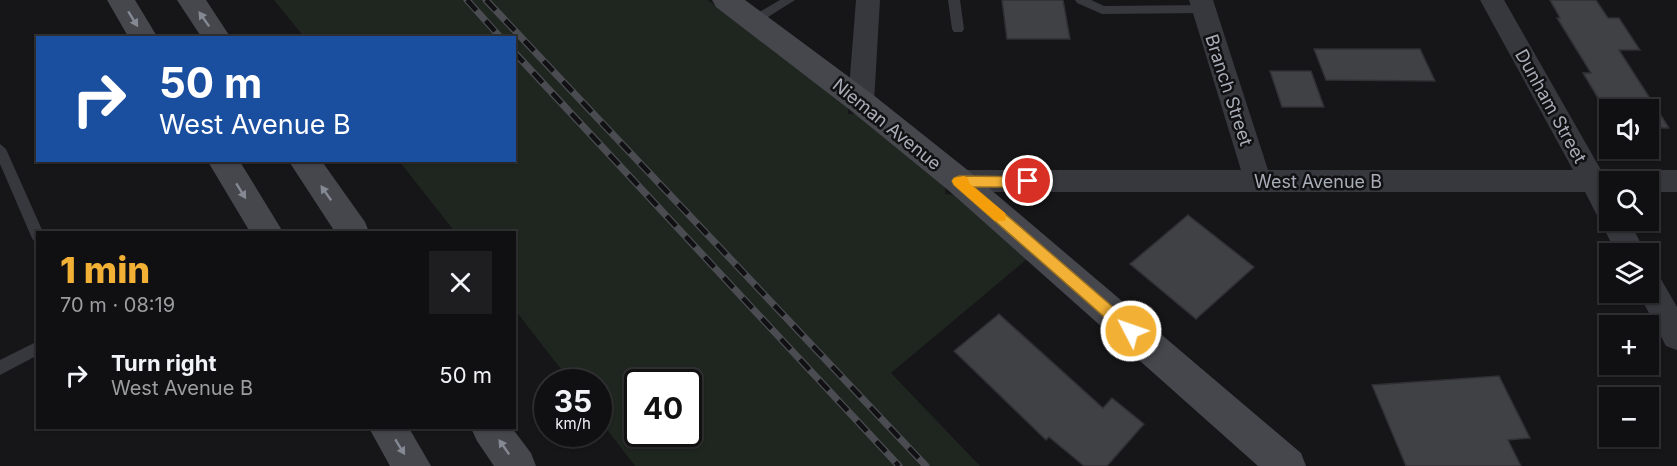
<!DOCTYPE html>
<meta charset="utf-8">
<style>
:root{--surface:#101012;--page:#1e1e20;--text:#f1f3f6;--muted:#9c9d9f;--line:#303032;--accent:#f2b134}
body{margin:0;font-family:Inter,sans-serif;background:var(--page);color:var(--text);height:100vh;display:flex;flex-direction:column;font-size:22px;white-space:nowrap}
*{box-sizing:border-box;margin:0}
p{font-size:20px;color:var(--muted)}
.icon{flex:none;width:33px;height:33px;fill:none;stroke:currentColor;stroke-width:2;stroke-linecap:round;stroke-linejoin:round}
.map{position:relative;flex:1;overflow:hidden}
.drawer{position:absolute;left:36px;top:231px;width:480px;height:198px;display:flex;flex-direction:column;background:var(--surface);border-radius:0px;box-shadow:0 2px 4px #0004,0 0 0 2px var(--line)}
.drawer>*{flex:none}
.guide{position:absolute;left:36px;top:36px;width:480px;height:126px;border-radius:0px;box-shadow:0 2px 4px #0004,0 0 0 2px var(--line);background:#1a4fa0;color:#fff;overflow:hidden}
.fabs{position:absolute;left:1599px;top:99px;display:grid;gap:12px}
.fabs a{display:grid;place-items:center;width:60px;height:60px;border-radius:0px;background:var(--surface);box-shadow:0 2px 4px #0004,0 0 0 2px var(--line);font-size:30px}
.speed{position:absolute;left:534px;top:369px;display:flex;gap:12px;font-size:30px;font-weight:700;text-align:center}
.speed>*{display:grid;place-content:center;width:78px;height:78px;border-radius:50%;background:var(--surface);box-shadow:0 2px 4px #0004,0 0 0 2px var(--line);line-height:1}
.speed small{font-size:15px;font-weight:400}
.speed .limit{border:3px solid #111;border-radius:9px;background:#fff;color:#111}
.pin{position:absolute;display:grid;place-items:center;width:51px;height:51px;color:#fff;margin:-26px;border:3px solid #fff;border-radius:50%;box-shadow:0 2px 6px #0007}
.me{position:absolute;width:66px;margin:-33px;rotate:311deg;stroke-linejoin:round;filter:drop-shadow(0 0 4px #0008)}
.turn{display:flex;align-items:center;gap:21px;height:126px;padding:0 24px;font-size:27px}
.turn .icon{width:78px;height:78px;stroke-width:2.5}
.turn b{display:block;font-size:42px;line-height:51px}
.round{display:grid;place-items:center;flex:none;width:63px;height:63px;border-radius:0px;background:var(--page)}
.headline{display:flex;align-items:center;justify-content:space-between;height:102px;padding:0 24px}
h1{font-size:36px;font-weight:800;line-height:45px;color:var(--accent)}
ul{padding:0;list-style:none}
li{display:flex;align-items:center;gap:18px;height:84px;padding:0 24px}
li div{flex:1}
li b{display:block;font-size:22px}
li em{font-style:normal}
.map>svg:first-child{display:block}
.green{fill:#1e261f;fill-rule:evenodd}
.building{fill:#404145;stroke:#303034;stroke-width:1.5}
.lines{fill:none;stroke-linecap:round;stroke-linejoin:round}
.lane{fill:#37383d;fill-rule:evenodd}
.street{fill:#37383d;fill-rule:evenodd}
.secondary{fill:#45474d;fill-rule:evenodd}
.rail-casing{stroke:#4a4c52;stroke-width:7}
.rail{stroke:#111113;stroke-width:4.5;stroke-dasharray:14;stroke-linecap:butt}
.oneway{fill:#858993}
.route{fill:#f2b134;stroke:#9d7322;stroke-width:1.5}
.slow{fill:#f59e0b}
.labels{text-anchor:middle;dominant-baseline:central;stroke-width:5;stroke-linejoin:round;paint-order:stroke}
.street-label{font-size:18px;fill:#a8adb8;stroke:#111113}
</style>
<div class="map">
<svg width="1677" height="466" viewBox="0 0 1677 466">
<rect width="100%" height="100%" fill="#161618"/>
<path class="green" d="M274,0H708L848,108V114H856L945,187V194L954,195L1027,259L891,373L980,466H635L599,419L598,382H571L515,310L514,232H455L399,161L514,160V38L304,37ZM638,382H688V434H638Z"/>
<path class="building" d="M1002,0H1063L1070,39H1007Z
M1550,0H1596L1608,18H1619L1640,50H1619L1669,128H1648V110H1610V118L1583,73H1591L1557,18H1560Z
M1314,49H1420L1435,81L1326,80Z
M1270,71H1311L1324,107H1282Z
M1188,215L1254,267L1196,319L1130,264Z
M999,314L1103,408L1112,398L1144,424L1107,466H1084L1049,437L1046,440L954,351Z
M1499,376L1530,438L1508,440L1521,466H1406L1372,385Z"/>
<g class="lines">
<path class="lane" d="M780,0H795L757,24H749V18Z
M948,0H960L964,29L962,32H954L952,29Z
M1075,0H1091L1104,6L1204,5L1210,9L1204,13L1102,14L1077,3Z
M0,144L6,149L43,232H38V242L33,240L31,236L0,164Z
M38,341V355L0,375V360Z"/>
<path class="street" d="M856,0H880L874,102L870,109L861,112L852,109L848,102Z
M1189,0H1213L1268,170H1573L1480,0H1504L1601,170H1677V192H1648V182H1610V220H1629L1646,254H1617L1585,192H959L949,189L945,181L949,173L959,170H1241Z
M1648,270L1658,274L1677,307V350L1666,346L1638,292H1648Z"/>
<path class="secondary" d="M107,0H135L158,38H129Z
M177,0H206L231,38H202Z
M712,0H745L872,94L970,172L1301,453L1306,466H1258L948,190L850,110L716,7Z
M207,160H239L283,232H250Z
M288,160H321L365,222L369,232H335Z
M369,428H409L431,466H390Z
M471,428H512L531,453L536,466H494L477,441Z"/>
<defs>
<path id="rail" d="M467,0L501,38
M486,0L926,466
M514,52L899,466"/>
</defs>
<use href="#rail" class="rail-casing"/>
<use href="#rail" class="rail"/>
</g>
<defs><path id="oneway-solid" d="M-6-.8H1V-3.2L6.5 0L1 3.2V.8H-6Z" transform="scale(1.5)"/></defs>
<g class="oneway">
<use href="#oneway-solid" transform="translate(133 19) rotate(58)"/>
<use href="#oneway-solid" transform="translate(204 19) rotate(-125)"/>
<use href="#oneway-solid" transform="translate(241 191) rotate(58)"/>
<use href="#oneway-solid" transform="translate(326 193) rotate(-125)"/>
<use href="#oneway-solid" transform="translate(400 447) rotate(58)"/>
<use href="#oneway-solid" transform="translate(504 447) rotate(-125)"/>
</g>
<path class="route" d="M959,176L1032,177L1034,181L1028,187H974L1136,327L1138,331L1136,336L1131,338L1126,336L954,185L952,181L954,178Z"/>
<path class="slow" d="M964,176L968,178L969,183L1005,213L1006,217L1005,221H995L954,185L952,181L954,178Z"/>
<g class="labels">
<g class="street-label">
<text transform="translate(1229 90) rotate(72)">Branch Street</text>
<text transform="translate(1551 106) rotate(61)">Dunham Street</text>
<text transform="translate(887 124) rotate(39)">Nieman Avenue</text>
<text x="1318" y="181">West Avenue B</text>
</g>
</g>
</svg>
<div class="fabs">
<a><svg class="icon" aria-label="sound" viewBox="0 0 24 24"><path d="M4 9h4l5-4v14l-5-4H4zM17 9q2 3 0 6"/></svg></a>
<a><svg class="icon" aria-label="search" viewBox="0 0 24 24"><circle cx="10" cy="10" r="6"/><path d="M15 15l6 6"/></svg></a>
<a><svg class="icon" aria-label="layers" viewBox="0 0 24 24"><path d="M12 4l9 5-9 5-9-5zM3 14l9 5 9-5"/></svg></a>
<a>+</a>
<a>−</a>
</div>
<div class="speed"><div>35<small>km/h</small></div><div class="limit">40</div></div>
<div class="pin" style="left:1028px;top:181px;background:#d93025"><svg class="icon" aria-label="arrive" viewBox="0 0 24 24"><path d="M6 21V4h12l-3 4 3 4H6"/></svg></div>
<svg class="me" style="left:1131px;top:331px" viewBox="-20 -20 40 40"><circle r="17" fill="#f2b134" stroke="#fff" stroke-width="3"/><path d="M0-11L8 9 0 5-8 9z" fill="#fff"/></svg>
<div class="guide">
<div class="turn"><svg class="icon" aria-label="right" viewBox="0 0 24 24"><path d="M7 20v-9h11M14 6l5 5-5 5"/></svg><div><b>50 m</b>West Avenue B</div></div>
</div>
<section class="drawer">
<div class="headline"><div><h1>1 min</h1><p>70 m · 08:19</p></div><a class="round"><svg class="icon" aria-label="close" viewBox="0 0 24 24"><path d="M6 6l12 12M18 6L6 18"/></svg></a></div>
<ul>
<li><svg class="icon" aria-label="right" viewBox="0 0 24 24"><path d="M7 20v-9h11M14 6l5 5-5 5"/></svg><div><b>Turn right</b><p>West Avenue B</p></div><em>50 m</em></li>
</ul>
</section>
</div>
